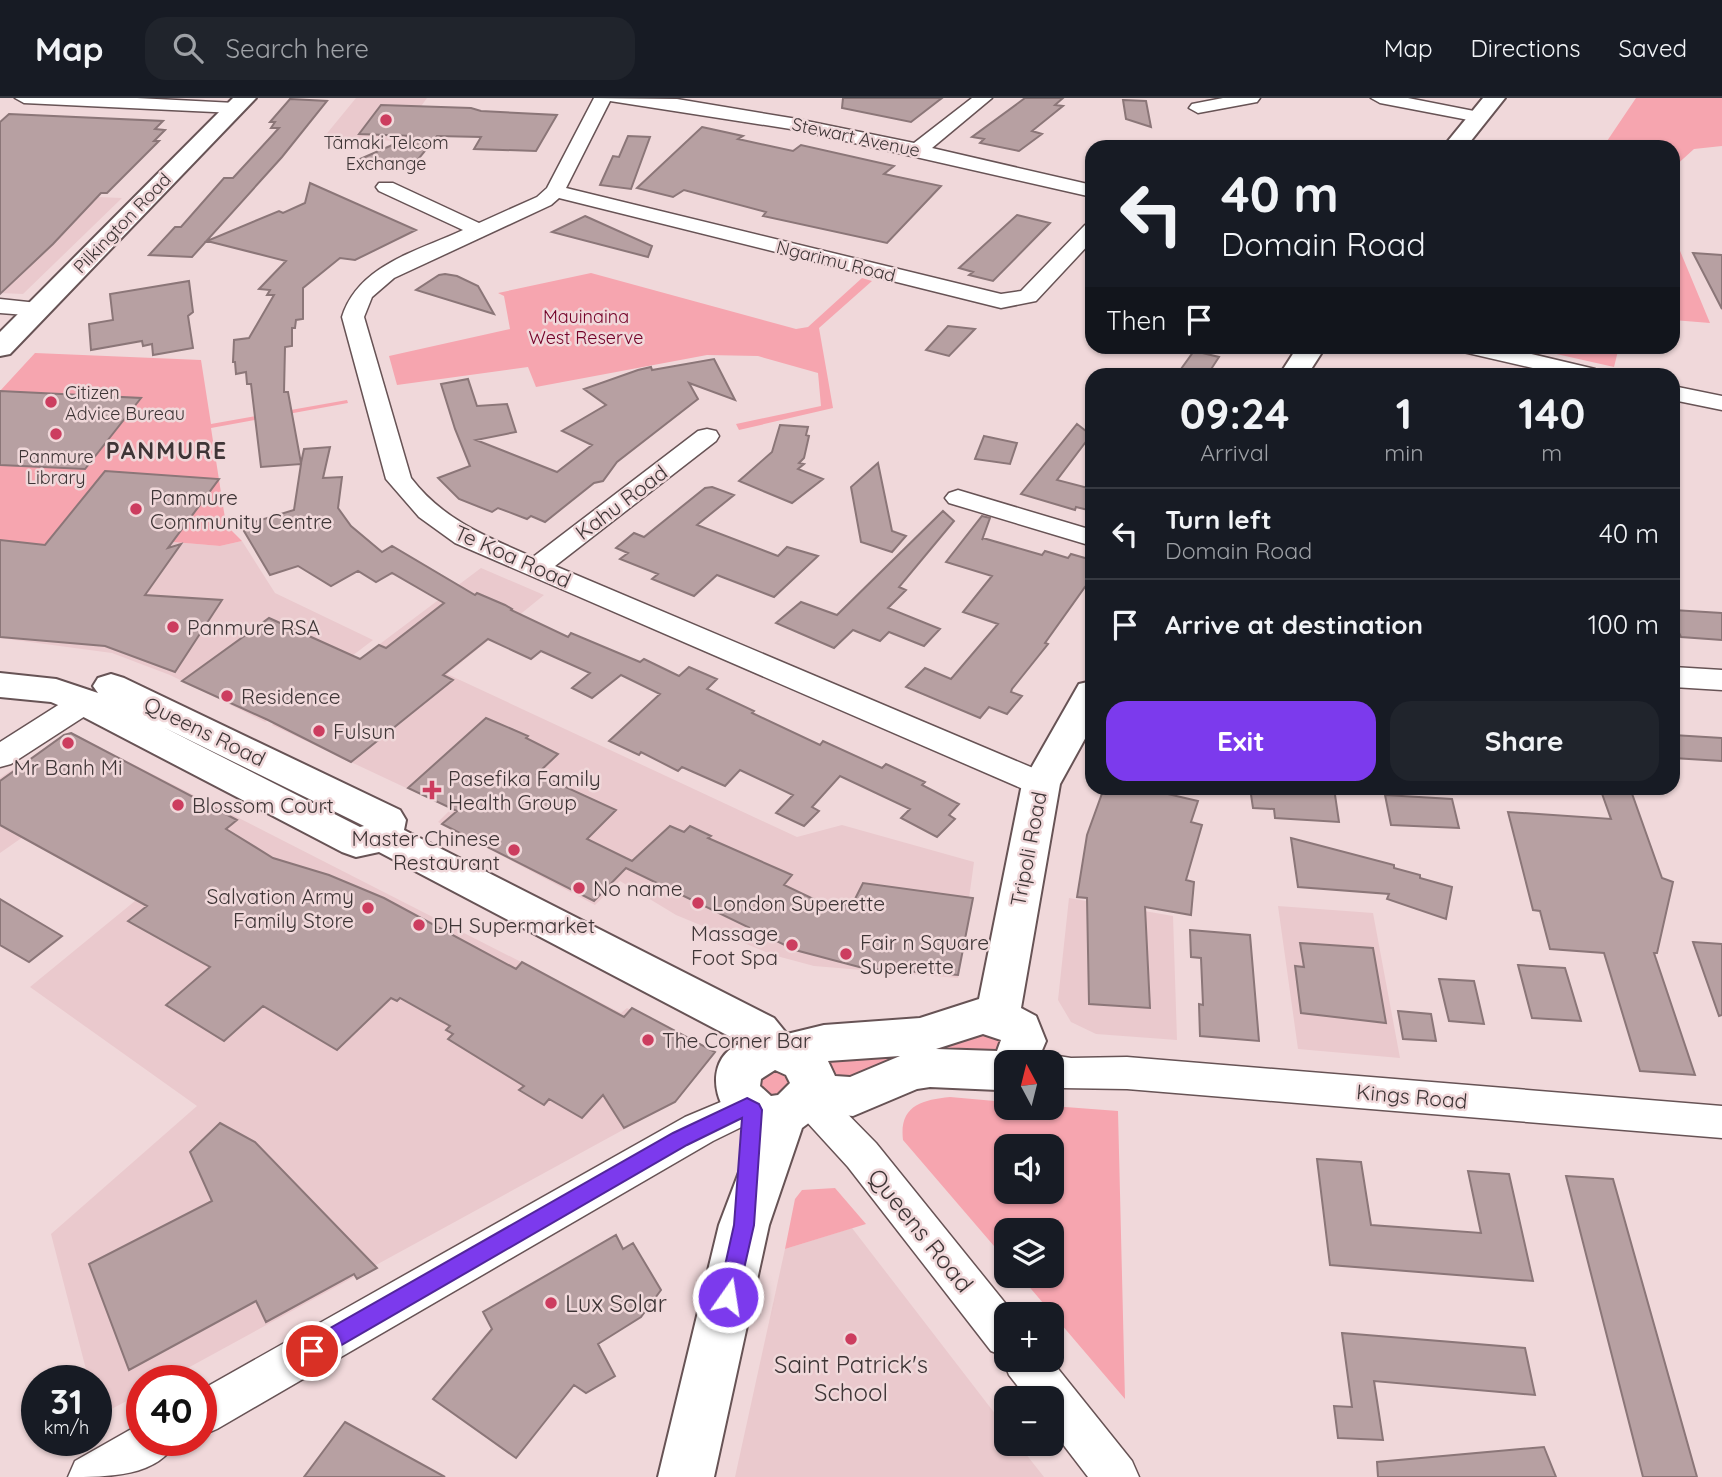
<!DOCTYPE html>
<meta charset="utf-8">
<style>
:root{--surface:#171b24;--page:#20242c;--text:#f1f3f6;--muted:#9ea1a6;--line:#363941;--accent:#7c3aed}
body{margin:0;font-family:Quicksand,sans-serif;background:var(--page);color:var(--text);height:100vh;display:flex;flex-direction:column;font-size:26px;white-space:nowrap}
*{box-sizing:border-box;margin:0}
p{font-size:23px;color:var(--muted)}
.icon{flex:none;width:38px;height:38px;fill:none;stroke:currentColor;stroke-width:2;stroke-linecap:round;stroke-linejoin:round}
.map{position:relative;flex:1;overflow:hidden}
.sheet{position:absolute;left:1085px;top:270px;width:595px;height:427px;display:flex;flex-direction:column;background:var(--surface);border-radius:21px;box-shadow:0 2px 5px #0004}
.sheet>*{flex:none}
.hud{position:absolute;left:1085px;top:42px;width:595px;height:214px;border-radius:21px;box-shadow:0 2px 5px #0004;background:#171b24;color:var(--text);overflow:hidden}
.needle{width:46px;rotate:353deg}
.buttons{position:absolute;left:994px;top:952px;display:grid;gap:14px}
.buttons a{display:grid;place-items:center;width:70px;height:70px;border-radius:14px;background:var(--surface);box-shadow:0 2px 5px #0004;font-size:35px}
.speed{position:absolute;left:21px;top:1267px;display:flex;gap:14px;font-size:35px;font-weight:700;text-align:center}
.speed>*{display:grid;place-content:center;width:91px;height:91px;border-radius:50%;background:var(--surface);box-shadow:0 2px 5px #0004;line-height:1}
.speed small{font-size:18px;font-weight:400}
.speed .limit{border:10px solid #d22;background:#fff;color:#111}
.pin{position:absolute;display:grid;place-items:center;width:60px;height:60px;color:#fff;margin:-30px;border:4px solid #fff;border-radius:50%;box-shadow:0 2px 7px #0007}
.me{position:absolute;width:77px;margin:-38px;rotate:13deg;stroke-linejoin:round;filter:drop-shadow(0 0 5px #0008)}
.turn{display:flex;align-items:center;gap:24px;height:147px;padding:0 21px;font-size:32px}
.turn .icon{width:91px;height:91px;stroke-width:2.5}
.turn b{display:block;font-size:49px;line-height:60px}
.then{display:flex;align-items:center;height:66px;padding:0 21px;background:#0003;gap:14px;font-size:26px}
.eta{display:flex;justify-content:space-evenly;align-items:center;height:119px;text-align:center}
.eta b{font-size:42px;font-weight:700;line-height:49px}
.button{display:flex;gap:14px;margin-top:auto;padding:14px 21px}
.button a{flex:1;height:80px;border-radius:21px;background:var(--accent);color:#fff;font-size:28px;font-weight:700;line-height:80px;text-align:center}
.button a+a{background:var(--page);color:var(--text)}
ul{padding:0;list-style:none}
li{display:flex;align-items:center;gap:21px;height:91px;padding:0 21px;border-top:2px solid var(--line)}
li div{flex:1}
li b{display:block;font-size:26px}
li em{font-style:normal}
header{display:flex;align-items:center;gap:42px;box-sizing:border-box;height:98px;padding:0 35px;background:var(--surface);border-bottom:2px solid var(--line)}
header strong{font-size:33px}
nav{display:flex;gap:38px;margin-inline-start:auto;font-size:24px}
.search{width:490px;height:63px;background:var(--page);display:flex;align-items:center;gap:18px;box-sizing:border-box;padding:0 24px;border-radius:21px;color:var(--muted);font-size:26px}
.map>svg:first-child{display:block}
.built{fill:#eac9cd}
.green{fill:#f6a5af;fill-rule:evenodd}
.building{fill:#b7a0a2;stroke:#8b7678;stroke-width:2}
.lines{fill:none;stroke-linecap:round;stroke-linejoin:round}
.street-casing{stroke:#675355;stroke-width:3}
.secondary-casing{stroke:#675355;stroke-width:4}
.street{fill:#fff;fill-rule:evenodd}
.secondary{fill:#fff;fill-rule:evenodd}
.route{fill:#7c3aed;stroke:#51269a;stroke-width:2}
.poi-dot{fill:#cc3d5f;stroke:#f0d8da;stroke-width:2.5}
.labels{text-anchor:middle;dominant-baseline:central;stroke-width:5;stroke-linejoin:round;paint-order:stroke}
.far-street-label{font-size:18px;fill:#3e3536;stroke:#f0d8da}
.far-poi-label{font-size:18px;fill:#3e3536;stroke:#f0d8da}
.far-park-label{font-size:18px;fill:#730028;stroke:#f0d8da}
.poi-label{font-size:21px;fill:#3e3536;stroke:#f0d8da;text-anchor:start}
.street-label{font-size:21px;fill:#3e3536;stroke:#f0d8da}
.far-district-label{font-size:23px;font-weight:bold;letter-spacing:2px;fill:#3e3536;stroke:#f0d8da}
.near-street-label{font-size:24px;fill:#3e3536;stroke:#f0d8da}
.near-poi-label{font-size:24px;fill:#3e3536;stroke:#f0d8da;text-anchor:start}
</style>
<header>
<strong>Map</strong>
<div class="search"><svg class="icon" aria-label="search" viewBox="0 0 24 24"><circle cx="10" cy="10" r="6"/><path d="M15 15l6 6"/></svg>Search here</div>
<nav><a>Map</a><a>Directions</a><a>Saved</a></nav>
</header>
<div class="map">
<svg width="1722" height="1379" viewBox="0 0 1722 1379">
<rect width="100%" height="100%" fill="#f0d8da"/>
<path class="built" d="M356,0H427L396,43L324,39Z
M0,95L122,100L23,196L0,195Z
M57,434L220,448L242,443L275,495L373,542L265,624L170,577L112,555L0,540V444Z
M481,470L544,497L447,576L797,739L842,727L974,764L958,880L814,868L773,857L676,817L620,783L595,807L438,724L451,711L272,627Z
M72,635L621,915L627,910L716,954L674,1004L164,1283H142V1295L98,1318L96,1283H89L51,1136L197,1008L30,889L163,780L53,718L0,755V680L64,637Z
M1069,800L1173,818L1177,942L1096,936L1071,924L1058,902Z
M1278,808L1373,815L1400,960L1298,951Z
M852,1130L1006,1330V1346H1018L1044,1379H735L785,1151Z"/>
<path class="green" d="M1636,0H1722V48L1694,51L1673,70V49H1603Z
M1673,136L1710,225L1673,222Z
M591,175L796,231L808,229L862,180L872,183L819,230L833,310L739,332L736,326L821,308L818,275L758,258L707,257L536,289L528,269L397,287L389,258L510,231L504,198L498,195Z
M1555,248H1619V249L1614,269L1552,255Z
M35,255L201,262L211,326L347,302L348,305L211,330L226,427L242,443L220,448L57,434L45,448L0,444V293Z
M994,932L1004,938L997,957L842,986L819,958Z
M782,968L792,984L781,996L769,997L758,991L756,976Z
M950,999L1006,1004V1010L1052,1008L1118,1013L1125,1301L1020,1178H1052V1132H1006V1162L903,1042C899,1008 921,1002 950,999ZM1052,1048V1094H1006V1048Z
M835,1090L866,1126L785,1151L795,1101L802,1092Z"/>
<path class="building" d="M843,0H942L911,24L842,10Z
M1025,0H1063L1055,7L1063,8L1032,33L1042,36L1019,53L980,45L984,41L972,39Z
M290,1L327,3L282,59L192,159L149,157L175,129H181L224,80H233L279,30H271L275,24H270Z
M1123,2L1146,3L1151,29L1126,21Z
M381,7L471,10L481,13L557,17L536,53L474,51L481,39L437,38L416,64L409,66L351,65L413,38L359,36Z
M9,16L163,23L155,31L165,32L154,43H159L107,95H101L53,146L0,196V24Z
M702,29L743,38L738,41L793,53L801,47L894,68L884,76L941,88L887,145L763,118L766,114L684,92L673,99L637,90Z
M628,38L650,39L631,91L600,87L613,58L619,59Z
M310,85L416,132L355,162L340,160L303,190V221L296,222L295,230H292V248L285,249L284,294H288L301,365L304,351L330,349L323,380L342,379L338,410L351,428L382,454L392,448L475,497L477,495L505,507L512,511L511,512L568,539L571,535L640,564L644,561L679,578L689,569L717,581L707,591L754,613L752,615L820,647L823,643L882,670L886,666L925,684L922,687L959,706L949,717L955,721L937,739L901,720L910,711L840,678L812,709L819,713L804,728L776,715L793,697L740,672L725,688L682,669L678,673L641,654L639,657L609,643L660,596L621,577L592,600L572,590L590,575L541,553L531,561L488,541L443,577L453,582L351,664L268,622L182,583L269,520L360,561L379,547L386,550L444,505L392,475L376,484L358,473L331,488L298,468L270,477L241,428L294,412L301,366L261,369L251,286H247L246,274L236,276L235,264H233L234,242L249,240L274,197H267L270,192L259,191L286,163L207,143L279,113L283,115L305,105Z
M1017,117L1050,125L993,183L969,177L973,174L959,170Z
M585,118L652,148L648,159L552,134Z
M1693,155L1722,157V211Z
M445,176L457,178L478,188L494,216L416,192L439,177Z
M189,183L193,214L188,218L193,250L153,257L152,246L143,248L142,243L91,252L89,226L113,222L110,196Z
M948,228L975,231L949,258L926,252Z
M1194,253L1219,259L1208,276L1181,271Z
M714,261L735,302L689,285L698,301L617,364L603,383L594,385L545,424L531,418L527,421L498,410L492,414L459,401L438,380L470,368L455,331L441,286L468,281L477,308L507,306L516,334L476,342L557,374L592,347L562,333L606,307L584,291L638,272L651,269L652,272Z
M0,293L141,300L85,371L0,367Z
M1077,326L1091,337L1057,382L1092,391V413L1076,409L1075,412L1021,396Z
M780,327L808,329L806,337L809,338L804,360L799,365L804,366L798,371L823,381L792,405L739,383L772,354Z
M984,338L1017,345L1010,366L975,361Z
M878,365L892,433L906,438L892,454L861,444L851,389Z
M105,373L219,381L168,450L181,446L145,497L222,502L175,574L105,548L0,539V442L45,447Z
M712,389L734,397L697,427L778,458L787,449L818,458L774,499L717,477L694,498L652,481L658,476L620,461L628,455L616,450L634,435L644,439L705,390Z
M943,413L954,423L899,489L906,492L888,510L940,531L924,548L889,534L880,543L853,532L834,550L776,525L801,504L837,517Z
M982,418L990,420L982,442L983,440L1042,457L1045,453L1068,460L1071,456L1092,462V491L1085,489L1045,545L1048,546L1012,591L1011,594L1022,598L1007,616L989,609L980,620L906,589L925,570L951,581L998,526L963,514L992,478L946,464Z
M1673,512L1722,515V542L1681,539L1678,533L1673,532Z
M486,620L528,638L526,640L558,656L537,676L616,712L587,741L632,763L670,728L684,734L690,728L711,738L708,740L792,777L784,787L828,808L834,802L851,809L863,785L973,800L958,877L863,870L795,852L626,770L594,803L442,726L457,713L408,690Z
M71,635L237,722L226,731L273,760L329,777L384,800L516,871L522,864L624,919L632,910L715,954L675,1004L624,1030L603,997L582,1020L549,1001L544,1007L519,992L524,988L448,941L453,936L446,932L450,928L400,900L397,903L391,900L337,952L263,908L224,943L166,907L210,869L128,823L147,808L0,727V683L64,637Z
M1673,637L1722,640V663L1673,660Z
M1104,690H1142L1198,703L1191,724L1202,727L1186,782L1194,784L1191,817L1145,809L1150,910L1089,906L1087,800L1077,799L1087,737Z
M1250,690H1334L1339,724L1275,720L1274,711L1253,710Z
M1600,690H1630L1662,780L1673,784L1657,855H1654L1695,977L1640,973L1604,855L1550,851L1540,813L1533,812L1508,714L1611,721Z
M1385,697L1452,701L1459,730L1391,727Z
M1291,740L1394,767V770L1420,777V780L1452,789L1446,821L1387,801L1389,796L1298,789Z
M0,801L62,838L29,864L0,847Z
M1190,832L1250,837L1259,943L1200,938L1199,906L1203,907L1201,860L1191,859Z
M1693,844L1722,846V917L1719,918Z
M1300,845L1373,850L1386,925L1301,915L1295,868L1304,869Z
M1518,867L1565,870L1581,923L1532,920Z
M1439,881L1474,883L1484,926L1449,923Z
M1398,913L1431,916L1436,943L1403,941Z
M220,1025L255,1044L377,1170L357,1181L354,1176L266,1224L256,1203L129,1272L89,1166L212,1103L190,1054Z
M1317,1061L1361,1064L1371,1127L1481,1135L1468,1073L1509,1076L1533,1183L1330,1167Z
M1566,1078L1613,1081L1697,1379H1643Z
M616,1137L623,1151L633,1145L661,1192L641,1219L598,1246L615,1278L586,1295L574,1287L516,1360L433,1301L492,1231L483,1214Z
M1342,1235L1525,1250L1535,1297L1374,1283L1383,1342L1338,1340L1334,1308L1352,1309Z
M345,1324L445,1379H304Z
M1544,1349L1556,1379H1378L1377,1364Z"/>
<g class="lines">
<defs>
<path id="street" d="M15,0H137L235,5L244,10L235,15L24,5Z
M594,0L677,1L797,21L914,45L972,0H992L932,50L1092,87V99L797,32L610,3L566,90L1001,196L1021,193L1085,127L1092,125V143L1036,203L1001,210L559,100L551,107L394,180L372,199L364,219L411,380C443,422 487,439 533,459L698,333L707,331L716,333L719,338L716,343L555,468L1052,678L1057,686L1052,694L1041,697L1030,694L455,445L419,419L386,381L342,219C358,167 418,153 463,132L379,93L376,89L379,85H393L479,125L537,99L547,90Z
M1223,0H1260L1257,4L1198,15L1189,10L1192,6Z
M1371,0H1408L1479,14L1488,19L1479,24L1380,5Z
M0,201L47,206L50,211L47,216L39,218L0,215Z
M1456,248H1498L1595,271L1599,276H1559L1459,253Z
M1673,288L1722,298V312L1673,302Z
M958,392L1092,432V448L949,405L945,400L949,395Z
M1673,569L1722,572V592L1673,589Z
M85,594L96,597L100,604L96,611L11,666L0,669V644L74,597Z
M1052,957L1071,960L1127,959L1722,1008V1040L1127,991L1062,990L1052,987V964H1037Z
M808,984L821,989L876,1045L1014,1216H1006V1262H1051L1132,1363L1139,1379H1088L1052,1332V1300H1027L1009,1277L1003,1262L1004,1258L991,1253L848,1069L795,1011L789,1000L795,989Z
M747,993L760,998L766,1009L760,1020L713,1043L217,1331L201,1338V1292L685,1019Z
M142,1325V1342H177C159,1379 108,1379 68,1379L75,1363Z"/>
<path id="secondary" d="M233,0H256L10,256L0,258V234Z
M1483,0H1505L1466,49H1443Z
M1298,248H1326L1308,276H1280Z
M0,575L56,581L98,595L93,588L98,580L111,576L124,580L400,712L406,722L404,732L774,920L787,936L824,927L920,920L979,901L1022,686L1079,586L1092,583V628L1060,686L1021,910L1036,918L1046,943L1037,964H1006V989L998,992L930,989L917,991L853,1018L822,1015L802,1030L769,1127L714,1379H658L719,1127L755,1032C744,1028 734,1025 727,1015C710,992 711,956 742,945L379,754L356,759L342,754L72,613L51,604L0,599ZM163,629L364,728L360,729ZM983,936L1001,942L997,953L936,951ZM900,958L850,979L835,978L828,963ZM775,972L786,977L790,985L778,997L771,998L760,988L761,981Z"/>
</defs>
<use href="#street" class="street-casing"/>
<use href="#secondary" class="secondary-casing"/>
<use href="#street" class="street"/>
<use href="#secondary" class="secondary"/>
</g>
<path class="route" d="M747,1000L759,1006L762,1012L754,1127L736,1206L728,1208L721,1206L718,1199L734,1127L742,1020L687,1047L319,1260L312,1263L304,1260L301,1253L304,1245L673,1035Z"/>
<g class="poi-dot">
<circle cx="386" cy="22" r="7"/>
<circle cx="51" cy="304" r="7"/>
<circle cx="56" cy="336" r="7"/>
<circle cx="136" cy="411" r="7"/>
<circle cx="173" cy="529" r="7"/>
<circle cx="227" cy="598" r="7"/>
<circle cx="319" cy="633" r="7"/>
<circle cx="68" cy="645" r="7"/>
<path d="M428.5 681.5h7v7h7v7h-7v7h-7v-7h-7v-7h7z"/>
<circle cx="178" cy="707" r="7"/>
<circle cx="514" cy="752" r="7"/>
<circle cx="579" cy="790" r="7"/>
<circle cx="698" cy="805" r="7"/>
<circle cx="368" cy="810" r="7"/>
<circle cx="419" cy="827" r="7"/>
<circle cx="792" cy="847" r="7"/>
<circle cx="846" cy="856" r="7"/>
<circle cx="648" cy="942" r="7"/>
<circle cx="551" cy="1205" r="7"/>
<circle cx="851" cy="1241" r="7"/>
</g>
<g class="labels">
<g class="far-street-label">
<text transform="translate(856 39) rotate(12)">Stewart Avenue</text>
<text transform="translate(122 125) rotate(-46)">Pilkington Road</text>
<text transform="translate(836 163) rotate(14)">Ngarimu Road</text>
</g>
<g class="far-poi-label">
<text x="386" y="44">Tāmaki Telcom<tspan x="386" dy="21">Exchange</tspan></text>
<text x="65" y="294" text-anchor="start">Citizen<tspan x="65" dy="21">Advice Bureau</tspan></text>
<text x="56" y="358">Panmure<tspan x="56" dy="21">Library</tspan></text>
</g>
<g class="far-park-label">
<text x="586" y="218">Mauinaina<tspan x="586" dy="21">West Reserve</tspan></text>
</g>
<g class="poi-label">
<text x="150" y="399">Panmure<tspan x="150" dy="24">Community Centre</tspan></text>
<text x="187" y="529">Panmure RSA</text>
<text x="241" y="598">Residence</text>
<text x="333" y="633">Fulsun</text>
<text x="68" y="669" text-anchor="middle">Mr Banh Mi</text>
<text x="448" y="680">Pasefika Family<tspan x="448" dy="24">Health Group</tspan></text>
<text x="192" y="707">Blossom Court</text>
<text x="500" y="740" text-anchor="end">Master Chinese<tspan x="500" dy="24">Restaurant</tspan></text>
<text x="593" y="790">No name</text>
<text x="354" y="798" text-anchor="end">Salvation Army<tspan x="354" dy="24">Family Store</tspan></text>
<text x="712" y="805">London Superette</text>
<text x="433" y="827">DH Supermarket</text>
<text x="778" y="835" text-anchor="end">Massage<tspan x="778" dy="24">Foot Spa</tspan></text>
<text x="860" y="844">Fair n Square<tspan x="860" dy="24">Superette</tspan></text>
<text x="662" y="942">The Corner Bar</text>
</g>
<g class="street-label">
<text transform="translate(621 404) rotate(-37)">Kahu Road</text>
<text transform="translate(513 458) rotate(24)">Te Koa Road</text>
<text transform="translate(205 633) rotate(26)">Queens Road</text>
<text transform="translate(1028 751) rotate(-79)">Tripoli Road</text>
<text transform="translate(1412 998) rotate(5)">Kings Road</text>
</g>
<g class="far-district-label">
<text x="167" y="352">PANMURE</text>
</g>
<g class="near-street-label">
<text transform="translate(921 1132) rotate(51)">Queens Road</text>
</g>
<g class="near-poi-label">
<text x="565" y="1205">Lux Solar</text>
<text x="851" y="1266" text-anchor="middle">Saint Patrick's<tspan x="851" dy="28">School</tspan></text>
</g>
</g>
</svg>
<div class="buttons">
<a><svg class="needle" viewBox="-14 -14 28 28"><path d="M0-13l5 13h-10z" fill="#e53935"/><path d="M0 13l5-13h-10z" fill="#9ea1a6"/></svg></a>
<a><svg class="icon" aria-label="sound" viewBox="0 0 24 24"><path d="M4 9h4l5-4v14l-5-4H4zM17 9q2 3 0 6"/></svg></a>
<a><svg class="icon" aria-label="layers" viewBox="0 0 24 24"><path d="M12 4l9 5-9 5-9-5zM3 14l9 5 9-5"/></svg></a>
<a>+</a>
<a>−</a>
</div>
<div class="speed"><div>31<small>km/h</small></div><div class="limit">40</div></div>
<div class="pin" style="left:312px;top:1253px;background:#d93025"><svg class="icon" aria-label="arrive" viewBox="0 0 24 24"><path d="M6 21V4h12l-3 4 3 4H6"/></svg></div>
<svg class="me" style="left:728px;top:1199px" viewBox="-20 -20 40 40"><circle r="17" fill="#7c3aed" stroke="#fff" stroke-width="3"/><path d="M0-11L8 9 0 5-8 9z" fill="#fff"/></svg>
<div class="hud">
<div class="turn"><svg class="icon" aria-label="left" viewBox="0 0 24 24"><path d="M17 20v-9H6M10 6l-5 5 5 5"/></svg><div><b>40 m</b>Domain Road</div></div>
<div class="then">Then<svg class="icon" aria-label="arrive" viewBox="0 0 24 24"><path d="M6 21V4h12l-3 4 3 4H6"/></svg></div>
</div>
<section class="sheet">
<div class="eta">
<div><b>09:24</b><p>Arrival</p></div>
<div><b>1</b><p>min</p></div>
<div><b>140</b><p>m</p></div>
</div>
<ul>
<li><svg class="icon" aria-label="left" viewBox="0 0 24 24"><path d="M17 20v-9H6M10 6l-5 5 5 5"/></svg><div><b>Turn left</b><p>Domain Road</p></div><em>40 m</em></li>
<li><svg class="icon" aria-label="arrive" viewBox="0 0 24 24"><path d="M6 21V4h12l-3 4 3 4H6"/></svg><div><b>Arrive at destination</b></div><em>100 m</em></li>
</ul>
<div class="button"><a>Exit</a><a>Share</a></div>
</section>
</div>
